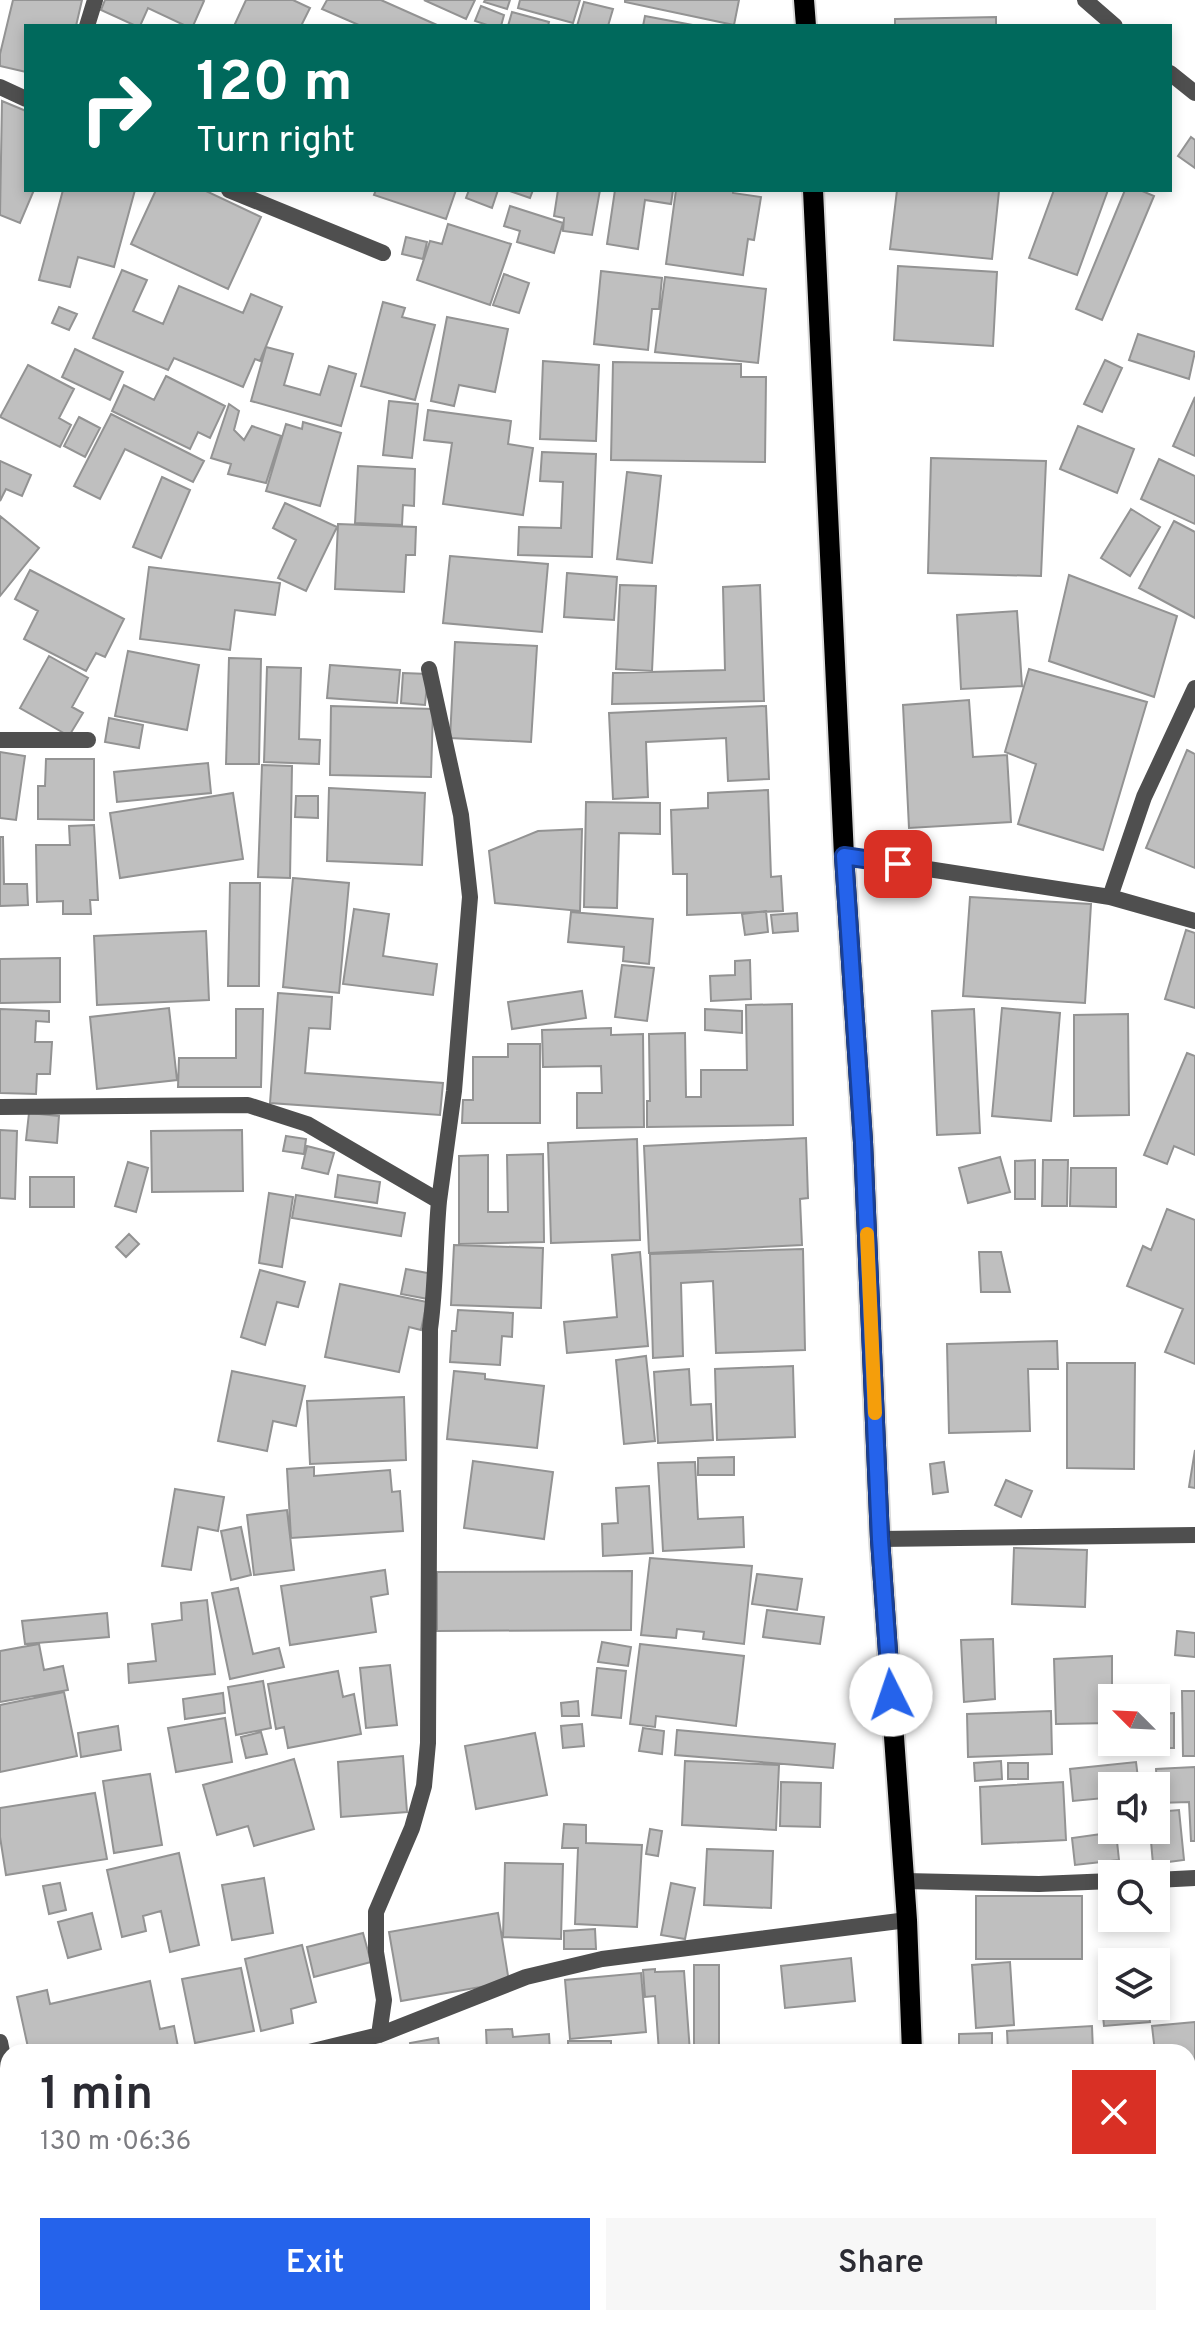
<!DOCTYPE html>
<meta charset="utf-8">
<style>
:root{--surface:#fff;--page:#f7f7f7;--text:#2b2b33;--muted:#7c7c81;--accent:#2563eb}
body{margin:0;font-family:Overpass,sans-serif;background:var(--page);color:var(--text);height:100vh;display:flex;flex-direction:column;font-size:30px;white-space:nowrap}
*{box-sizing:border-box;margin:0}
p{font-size:26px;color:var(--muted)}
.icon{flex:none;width:44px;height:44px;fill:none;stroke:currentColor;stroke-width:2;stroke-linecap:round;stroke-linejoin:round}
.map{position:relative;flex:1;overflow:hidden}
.side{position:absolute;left:0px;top:2044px;width:1196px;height:282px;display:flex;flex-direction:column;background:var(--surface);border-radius:24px 24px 0 0;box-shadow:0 4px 12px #0003}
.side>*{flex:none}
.banner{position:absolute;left:24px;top:24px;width:1148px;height:168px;border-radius:0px;box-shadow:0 4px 12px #0003;background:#00695c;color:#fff;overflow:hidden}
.needle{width:52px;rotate:294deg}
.tools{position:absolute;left:1098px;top:1684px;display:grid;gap:16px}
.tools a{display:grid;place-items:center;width:72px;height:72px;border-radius:0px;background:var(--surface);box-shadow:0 4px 12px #0003;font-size:40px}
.pin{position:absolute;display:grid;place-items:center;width:68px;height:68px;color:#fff;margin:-34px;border-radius:16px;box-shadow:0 4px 12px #0006}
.me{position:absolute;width:88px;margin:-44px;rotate:356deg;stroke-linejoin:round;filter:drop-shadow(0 0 6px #0008)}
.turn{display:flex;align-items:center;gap:28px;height:168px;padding:0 40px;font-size:36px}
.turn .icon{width:104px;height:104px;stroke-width:2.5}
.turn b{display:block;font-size:56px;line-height:68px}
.round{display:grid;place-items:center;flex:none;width:84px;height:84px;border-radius:0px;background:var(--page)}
.head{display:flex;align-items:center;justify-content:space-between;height:136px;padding:0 40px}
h1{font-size:48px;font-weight:600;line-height:60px}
.button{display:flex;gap:16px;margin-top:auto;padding:16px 40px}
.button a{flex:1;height:92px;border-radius:0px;background:var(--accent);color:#fff;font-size:32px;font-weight:600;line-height:92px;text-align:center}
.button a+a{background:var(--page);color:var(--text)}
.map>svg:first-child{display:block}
.building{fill:#bfbfbf;stroke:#939393;stroke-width:2}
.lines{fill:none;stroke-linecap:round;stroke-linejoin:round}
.primary-casing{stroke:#dbdbdb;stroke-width:24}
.street{stroke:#4f4f4f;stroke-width:16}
.primary{stroke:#000;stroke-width:20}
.route-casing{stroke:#184099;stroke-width:20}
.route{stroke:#2563eb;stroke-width:14}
.slow{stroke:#f59e0b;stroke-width:14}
</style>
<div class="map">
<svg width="1195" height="2325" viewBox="0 0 1195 2325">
<rect width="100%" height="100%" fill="#fff"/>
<path class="building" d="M13,0H82L76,26H26V72L0,66V54Z
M105,0H202L204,1L193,26H186L148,8L140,26H136L101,10Z
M246,0H293L310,8L301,26H234Z
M327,0H381L437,25L361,26L322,9Z
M424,0H475L466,19Z
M485,0H510L507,9L484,2Z
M520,0H580L573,23L518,8Z
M625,0H739L734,25L625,2Z
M584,2L613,9L608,26H577Z
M481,6L504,15L501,26H490L475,21Z
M512,12L549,22L548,26H508Z
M645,16L698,26H643Z
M996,17V26H895V19Z
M2,101L26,111V190H34L20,223L0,215Z
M1191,137L1195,140V168L1178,156Z
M63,190H135L114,267L78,257L70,287L39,280Z
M156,190H204L261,217L228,289L131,244Z
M376,190H456L446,219L374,195Z
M469,190H498L492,208L466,198Z
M507,190H533L530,198Z
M558,190H600L592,235L563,231L564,218L554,216Z
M615,190H673L671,204L645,200L638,249L607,244Z
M676,190H733V193L761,197L754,240L748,239L743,275L666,264Z
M897,190L999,191L992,259L890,249Z
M1054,190H1108L1077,275L1029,258Z
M1125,190H1140L1154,196L1102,320L1076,309Z
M510,206L563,223L554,253L517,242L520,231L504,226Z
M448,224L511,244L490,305L417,280L430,241L442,244Z
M406,237L427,242L423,259L402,254Z
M898,266L997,272L993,346L894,340Z
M122,270L147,280L133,311L163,324L179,286L243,313L251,294L282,307L260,361L255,359L243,387L174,358L168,370L93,338Z
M601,271L662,278L659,309H652L648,350L594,344Z
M504,274L529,283L519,313L493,305Z
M665,277L766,289L758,363L655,352Z
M383,302L405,308L402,317L435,325L415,400L361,386Z
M59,307L77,314L69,330L52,323Z
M447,317L508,329L495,392L459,385L454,406L431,401Z
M1138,334L1195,352L1189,379L1129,360Z
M266,347L293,354L284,385L320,395L329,366L356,374L341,426L251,401Z
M75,349L123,372L110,400L62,377Z
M1105,360L1122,368L1102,412L1084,404Z
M543,361L599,365L596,441L540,439Z
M613,362L741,364V377H766L765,462L611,460Z
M28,365L74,389L59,418L71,425L60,447L0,417Z
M166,376L225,406L210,438L198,432L190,449L112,411L124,385L154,400Z
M1195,397V456L1173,446Z
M389,401L418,404L412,458L383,455Z
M229,404L239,411L234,430L244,440L252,426L281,436L266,483L228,474L231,464L211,458Z
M428,410L511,421L508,444L533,448L523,515L443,504L452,443L424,440Z
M111,414L204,461L193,482L125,449L100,499L74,486Z
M79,417L100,428L85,457L64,446Z
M303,422L341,433L320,506L266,491L286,424L302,429Z
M1078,426L1134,449L1117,493L1060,469Z
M542,452L596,454L592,557L518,555L519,527L561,528L563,482L540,481Z
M931,458L1046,461L1041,576L928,573Z
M1159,459L1195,476V524L1141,499Z
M0,461L31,475L22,496L6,489L0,501Z
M358,466L415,469L414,506L403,505L402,525L355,523Z
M627,472L661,476L652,563L617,559Z
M162,477L190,490L161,558L133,547Z
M285,503L337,527L306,591L278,578L296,540L273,528Z
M1131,509L1160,527L1130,576L1101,558Z
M0,516L39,548L0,596Z
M1174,521L1195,532V618L1139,588Z
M338,524L416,527L415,555H406L404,592L335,589Z
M450,556L548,564L542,632L443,623Z
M149,567L280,583L275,615L235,610L230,650L140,639Z
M30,570L124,619L105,657L96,653L86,671L24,639L38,611L15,599Z
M567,573L617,577L614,620L564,617Z
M1069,575L1177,616L1154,697L1049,661Z
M620,585L656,586L652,671L616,669Z
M760,585L764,701L612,704L613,673L725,670L723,587Z
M1017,611L1022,686L961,689L957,615Z
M455,642L537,646L531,742L450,738Z
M128,651L199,665L187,730L115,716Z
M49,656L88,678L72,707L83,713L69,736L20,708Z
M229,658L261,659L259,764H226Z
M330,665L400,670L397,703L327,698Z
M267,667L301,668L299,739L320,740L319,764L264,762Z
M1029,669L1147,702L1103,850L1018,824L1036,764L1005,752Z
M403,673L428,674L425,705L401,703Z
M969,700L973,757L1007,755L1011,822L909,828L903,705Z
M331,706L433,709L431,777L330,775Z
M766,706L769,779L728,781L726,738L646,742L648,797L613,799L609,713Z
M109,718L143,725L139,748L105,742Z
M1187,750L1195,754V868L1146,848Z
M0,752L25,756L16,820L0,818Z
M46,759H94V820L38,819V786H45Z
M208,763L211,793L117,802L114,772Z
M262,765L292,766L290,878L258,877Z
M329,788L425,793L422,865L327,861Z
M768,790L771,877L781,876L783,911L687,915V874H673L671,810L708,808V793Z
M233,793L243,859L120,878L110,813Z
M296,796H318V818L295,817Z
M586,802L660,803V834L619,833L617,908L584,907Z
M94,825L98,900H90L91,914H63V901L37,902L36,845H70L69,826Z
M582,829L580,911L495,903L489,851L538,831Z
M0,837H3L4,884H27L28,905L0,906Z
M293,878L349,883L339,993L283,987Z
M230,883H260L259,986H228Z
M970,897L1091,904L1085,1003L963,996Z
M354,909L389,914L383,956L437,964L433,995L343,984Z
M766,911L768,932L745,935L742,914Z
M571,912L653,919L649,964L623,961L624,947L568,942Z
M797,913L798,931L773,933L771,915Z
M1186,930L1195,933V1008L1165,999Z
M206,931L209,1000L97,1005L94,936Z
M60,958V1002L0,1003V959Z
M750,960L751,999L711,1001L710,976L735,975V961Z
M622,965L654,968L647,1021L615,1017Z
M582,991L586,1018L512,1029L508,1002Z
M278,993L332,997L330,1029L309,1028L305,1073L443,1083L440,1115L270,1103Z
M792,1004L793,1125L647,1127V1101H650L649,1034L685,1033L686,1097H701V1070H747L746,1005Z
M169,1008L177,1080L97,1089L90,1017Z
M1002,1008L1060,1013L1051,1121L992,1116Z
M0,1009L49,1011V1022L36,1021L35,1042H52L50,1074H37L36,1094L0,1093Z
M236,1009H263L261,1087H178L179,1058H236Z
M705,1009L742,1011V1033L705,1030Z
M974,1009L980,1133L937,1135L932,1011Z
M1128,1014L1129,1115L1074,1116V1015Z
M611,1028V1035L643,1034L644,1127L577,1128V1093H602L601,1066L543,1067L542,1030Z
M508,1044H540V1123H462L463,1100H473V1057H508Z
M1187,1053L1195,1056V1155L1174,1146L1167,1164L1144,1155Z
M29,1113L59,1116L57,1143L26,1140Z
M0,1130L17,1131L15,1199L0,1198Z
M242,1130L243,1191L152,1192L151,1131Z
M286,1136L306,1139L304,1154L283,1151Z
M806,1138L808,1198L800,1199L802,1245L649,1253L644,1146Z
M637,1139L640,1240L551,1243L548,1143Z
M307,1146L334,1153L328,1174L302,1168Z
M543,1154L544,1242L459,1244V1156L488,1155V1212H508L507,1155Z
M1000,1157L1010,1192L968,1203L959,1168Z
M1035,1160V1199H1015V1161Z
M1043,1160H1068L1067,1206H1042Z
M128,1162L148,1168L136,1212L115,1206Z
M1071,1168H1116V1207L1070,1206Z
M338,1175L380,1182L377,1203L335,1197Z
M30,1177H74V1207H30Z
M269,1193L293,1197L282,1267L259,1263Z
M296,1195L405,1213L401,1236L292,1218Z
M1167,1209L1195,1220V1364L1165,1352L1183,1309L1127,1286L1143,1246L1151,1250Z
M129,1234L139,1244L126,1257L116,1247Z
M454,1245L543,1248L541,1308L451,1305Z
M803,1249L805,1350L716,1353L713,1281L681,1283L683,1356L653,1358L650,1254Z
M640,1252L648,1346L567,1353L564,1322L617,1317L612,1255Z
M979,1252H1001L1010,1292H981Z
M406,1269L433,1274L428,1299L401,1294Z
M260,1270L305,1282L298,1307L277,1302L265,1345L241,1337Z
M340,1284L427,1302L421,1330L409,1327L399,1372L325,1357Z
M458,1310L513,1313L512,1337L502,1336L500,1365L450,1362L452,1331H456Z
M1057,1341L1058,1369H1028L1030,1431L949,1433L947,1344Z
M646,1356L655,1441L624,1444L616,1360Z
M1067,1363H1135L1134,1469L1067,1468Z
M793,1366L795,1437L717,1440L715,1369Z
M689,1369L691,1405L711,1404L713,1440L658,1443L654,1372Z
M232,1371L305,1386L296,1426L273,1421L267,1451L218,1441Z
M454,1371L485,1374V1379L544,1386L537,1448L447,1439Z
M404,1397L406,1460L310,1464L307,1401Z
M1195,1450V1488L1189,1487Z
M734,1457V1475H698V1458Z
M473,1461L553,1472L544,1539L464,1528Z
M695,1462L698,1519L743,1517L744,1547L663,1551L658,1463Z
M944,1462L948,1492L933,1494L930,1464Z
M314,1467V1476L390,1470L392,1492L400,1491L403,1531L291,1538L287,1469Z
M1006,1480L1032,1491L1021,1517L995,1505Z
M649,1486L653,1553L603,1556L602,1524L618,1523L616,1488Z
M175,1489L224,1497L218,1531L198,1527L191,1570L162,1566Z
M287,1510L294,1570L254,1575L247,1515Z
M241,1527L251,1575L231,1580L221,1531Z
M1014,1548L1087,1550L1085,1607L1012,1604Z
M650,1558L752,1566L744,1644L703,1639L704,1632L677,1629L676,1638L641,1635Z
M385,1570L388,1594L371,1597L376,1632L290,1645L281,1586Z
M632,1571L631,1630L437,1631V1572Z
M757,1574L802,1579L797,1610L752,1604Z
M238,1588L253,1654L279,1648L284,1667L230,1679L212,1593Z
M207,1600L215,1674L129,1683L128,1664L156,1661L152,1624L182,1620L181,1603Z
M767,1610L824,1617L820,1644L763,1637Z
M107,1613L109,1637L25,1644L22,1621Z
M1177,1631L1195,1633V1657L1175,1655Z
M993,1639L995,1699L964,1702L961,1640Z
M602,1642L631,1647L628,1666L598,1662Z
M39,1644L44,1670L63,1666L68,1690L0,1702V1651Z
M640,1644L744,1656L736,1726L656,1716L655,1727L630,1724Z
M1112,1656V1723L1056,1724L1054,1659Z
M390,1665L397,1725L366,1728L360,1668Z
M597,1668L626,1671L621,1718L592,1715Z
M338,1671L343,1697L354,1694L361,1734L288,1748L284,1727L276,1729L268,1684Z
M263,1681L271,1728L236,1735L228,1687Z
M1182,1691H1195V1756H1183Z
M64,1692L77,1756L0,1772V1705Z
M223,1693L225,1713L185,1719L183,1699Z
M578,1701L579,1716H562L561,1703Z
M1051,1711L1052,1754L968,1757L967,1714Z
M1174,1713V1748H1156V1714Z
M225,1718L232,1762L176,1772L168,1728Z
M582,1724L584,1746L563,1748L561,1726Z
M118,1726L121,1750L81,1757L78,1733Z
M643,1728L664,1731L662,1754L639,1751Z
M677,1730L835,1744L833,1768L675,1755Z
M261,1732L267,1754L246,1758L241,1737Z
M535,1733L547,1795L476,1809L465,1746Z
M403,1756L407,1812L341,1817L338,1762Z
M294,1759L314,1829L254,1846L248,1826L217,1835L203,1785Z
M685,1761L779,1765L776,1830L682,1825Z
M1001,1761L1002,1779L975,1781L974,1763Z
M1136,1762L1139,1786H1112V1823H1106L1104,1798L1073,1801L1070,1769Z
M1008,1763H1028V1779H1008Z
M1195,1767V1841H1191L1189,1802L1158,1803L1156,1769Z
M150,1774L162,1845L114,1853L103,1781Z
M781,1782L821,1783L820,1827L780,1826Z
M1063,1782L1066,1840L982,1844L980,1787Z
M95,1793L107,1859L6,1875L0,1837V1808Z
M1179,1810L1184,1860L1153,1864L1150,1830H1156V1812Z
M564,1824L586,1825V1843L642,1845L637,1927L575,1924L578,1848H562Z
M650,1829L662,1831L658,1856L646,1854Z
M1116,1832L1119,1860L1075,1865L1072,1838Z
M707,1849L773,1851L771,1908L704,1905Z
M179,1853L199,1945L170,1952L161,1911L143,1916L146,1931L122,1937L107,1870Z
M505,1863L563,1864L561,1939L503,1937Z
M264,1878L273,1933L232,1940L222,1885Z
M60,1883L66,1910L49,1914L43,1886Z
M671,1883L695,1888L685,1939L661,1935Z
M976,1896H1082V1959H976Z
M92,1913L101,1949L68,1958L58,1922Z
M498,1913L509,1982L401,2001L389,1932Z
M595,1929L596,1949H564V1931Z
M363,1933L371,1962L314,1977L307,1947Z
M302,1945L316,2002L291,2009L293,2023L261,2031L245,1959Z
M851,1958L855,2001L785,2008L781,1966Z
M1010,1962L1014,2025L976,2028L972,1965Z
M694,1965H719V2051L726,2052H694Z
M241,1968L254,2031L195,2043L182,1979Z
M655,1969V1972L684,1971L690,2052H659L655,1996L645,1997L643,1970Z
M1112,1972V2006H1148L1150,2022L1104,2026L1099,1974Z
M641,1973L646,2032L570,2039L565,1980Z
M150,1981L160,2029L174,2026L179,2052H29L17,1997L47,1990L50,2004Z
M1195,2022V2082L1188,2083V2052H1155L1152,2026Z
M1092,2026L1093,2052H1008L1007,2031Z
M512,2029L513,2037L549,2034L550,2052H487L486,2030Z
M992,2033V2052H959V2034Z
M438,2038L440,2052H411L410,2043Z
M568,2041H611V2052H568Z
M1188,2090H1195V2134H1188Z
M8,2157V2188L0,2163V2160Z
M1188,2164H1195V2250H1188Z
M5,2202L8,2212V2237L0,2239V2204Z
M8,2240V2318H49L52,2325H0V2243Z
M1188,2258H1195V2283H1188Z
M133,2318H169L171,2325H108Z
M237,2318H341L342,2325H237Z
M438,2318H484V2325H439Z
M526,2318H586V2320L527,2325Z
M612,2318H628L629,2325H613Z
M662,2318H717V2320L662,2321Z
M1037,2318H1090L1091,2325H1038Z
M1094,2318H1125L1126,2325H1094Z"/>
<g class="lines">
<defs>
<path id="primary" d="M804,0L806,26
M813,190L844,856L863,1142L880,1539L907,1920L912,2052
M921,2318V2325"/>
</defs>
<use href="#primary" class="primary-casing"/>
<path class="street" d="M1085,0L1115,26
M87,26L95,0
M1170,73L1195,93
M0,87L26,99
M229,190L383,253
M429,669L461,815L470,897L454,1091L439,1201
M0,740H88
M844,856L1110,897L1195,921
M1110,897L1144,797L1195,688
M0,1107L248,1105L307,1124L439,1201C435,1244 436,1286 430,1329L428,1743L424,1786L412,1828L376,1912V1952L384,2000L379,2035
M880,1539L1195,1535
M1156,1880L1195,1878
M905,1881L1039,1884L1112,1881
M0,2042L8,2082
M309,2052L379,2035L526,1977L602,1959L907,1920
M186,2318L187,2325"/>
<use href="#primary" class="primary"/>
</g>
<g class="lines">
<defs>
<path id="route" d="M891,1695L880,1539L863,1142L844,856L898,864"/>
</defs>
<use href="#route" class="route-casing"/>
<use href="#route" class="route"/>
<path class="slow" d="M867,1234L875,1413"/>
</g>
</svg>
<div class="tools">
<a><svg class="needle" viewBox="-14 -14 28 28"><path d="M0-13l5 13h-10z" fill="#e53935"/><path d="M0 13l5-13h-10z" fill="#7c7c81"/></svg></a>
<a><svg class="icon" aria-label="sound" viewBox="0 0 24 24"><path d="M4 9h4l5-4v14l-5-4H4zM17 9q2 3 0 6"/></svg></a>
<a><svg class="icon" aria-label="search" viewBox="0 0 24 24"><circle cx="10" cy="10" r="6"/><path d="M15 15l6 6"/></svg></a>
<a><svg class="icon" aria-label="layers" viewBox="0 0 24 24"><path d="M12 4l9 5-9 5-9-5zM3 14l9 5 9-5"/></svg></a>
</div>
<div class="pin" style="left:898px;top:864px;background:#d93025"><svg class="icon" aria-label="arrive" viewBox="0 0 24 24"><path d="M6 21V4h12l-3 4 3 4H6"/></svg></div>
<svg class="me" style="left:891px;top:1695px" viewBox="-20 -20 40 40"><circle r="19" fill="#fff"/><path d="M0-13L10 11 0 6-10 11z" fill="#2563eb"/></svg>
<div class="banner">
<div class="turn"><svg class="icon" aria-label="right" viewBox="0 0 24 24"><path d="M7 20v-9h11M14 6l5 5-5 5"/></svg><div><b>120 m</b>Turn right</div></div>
</div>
<section class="side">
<div class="head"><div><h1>1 min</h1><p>130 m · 06:36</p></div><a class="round" style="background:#d93025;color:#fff"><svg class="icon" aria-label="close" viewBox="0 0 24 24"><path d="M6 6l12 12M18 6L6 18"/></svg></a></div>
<div class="button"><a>Exit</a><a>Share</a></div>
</section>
</div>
